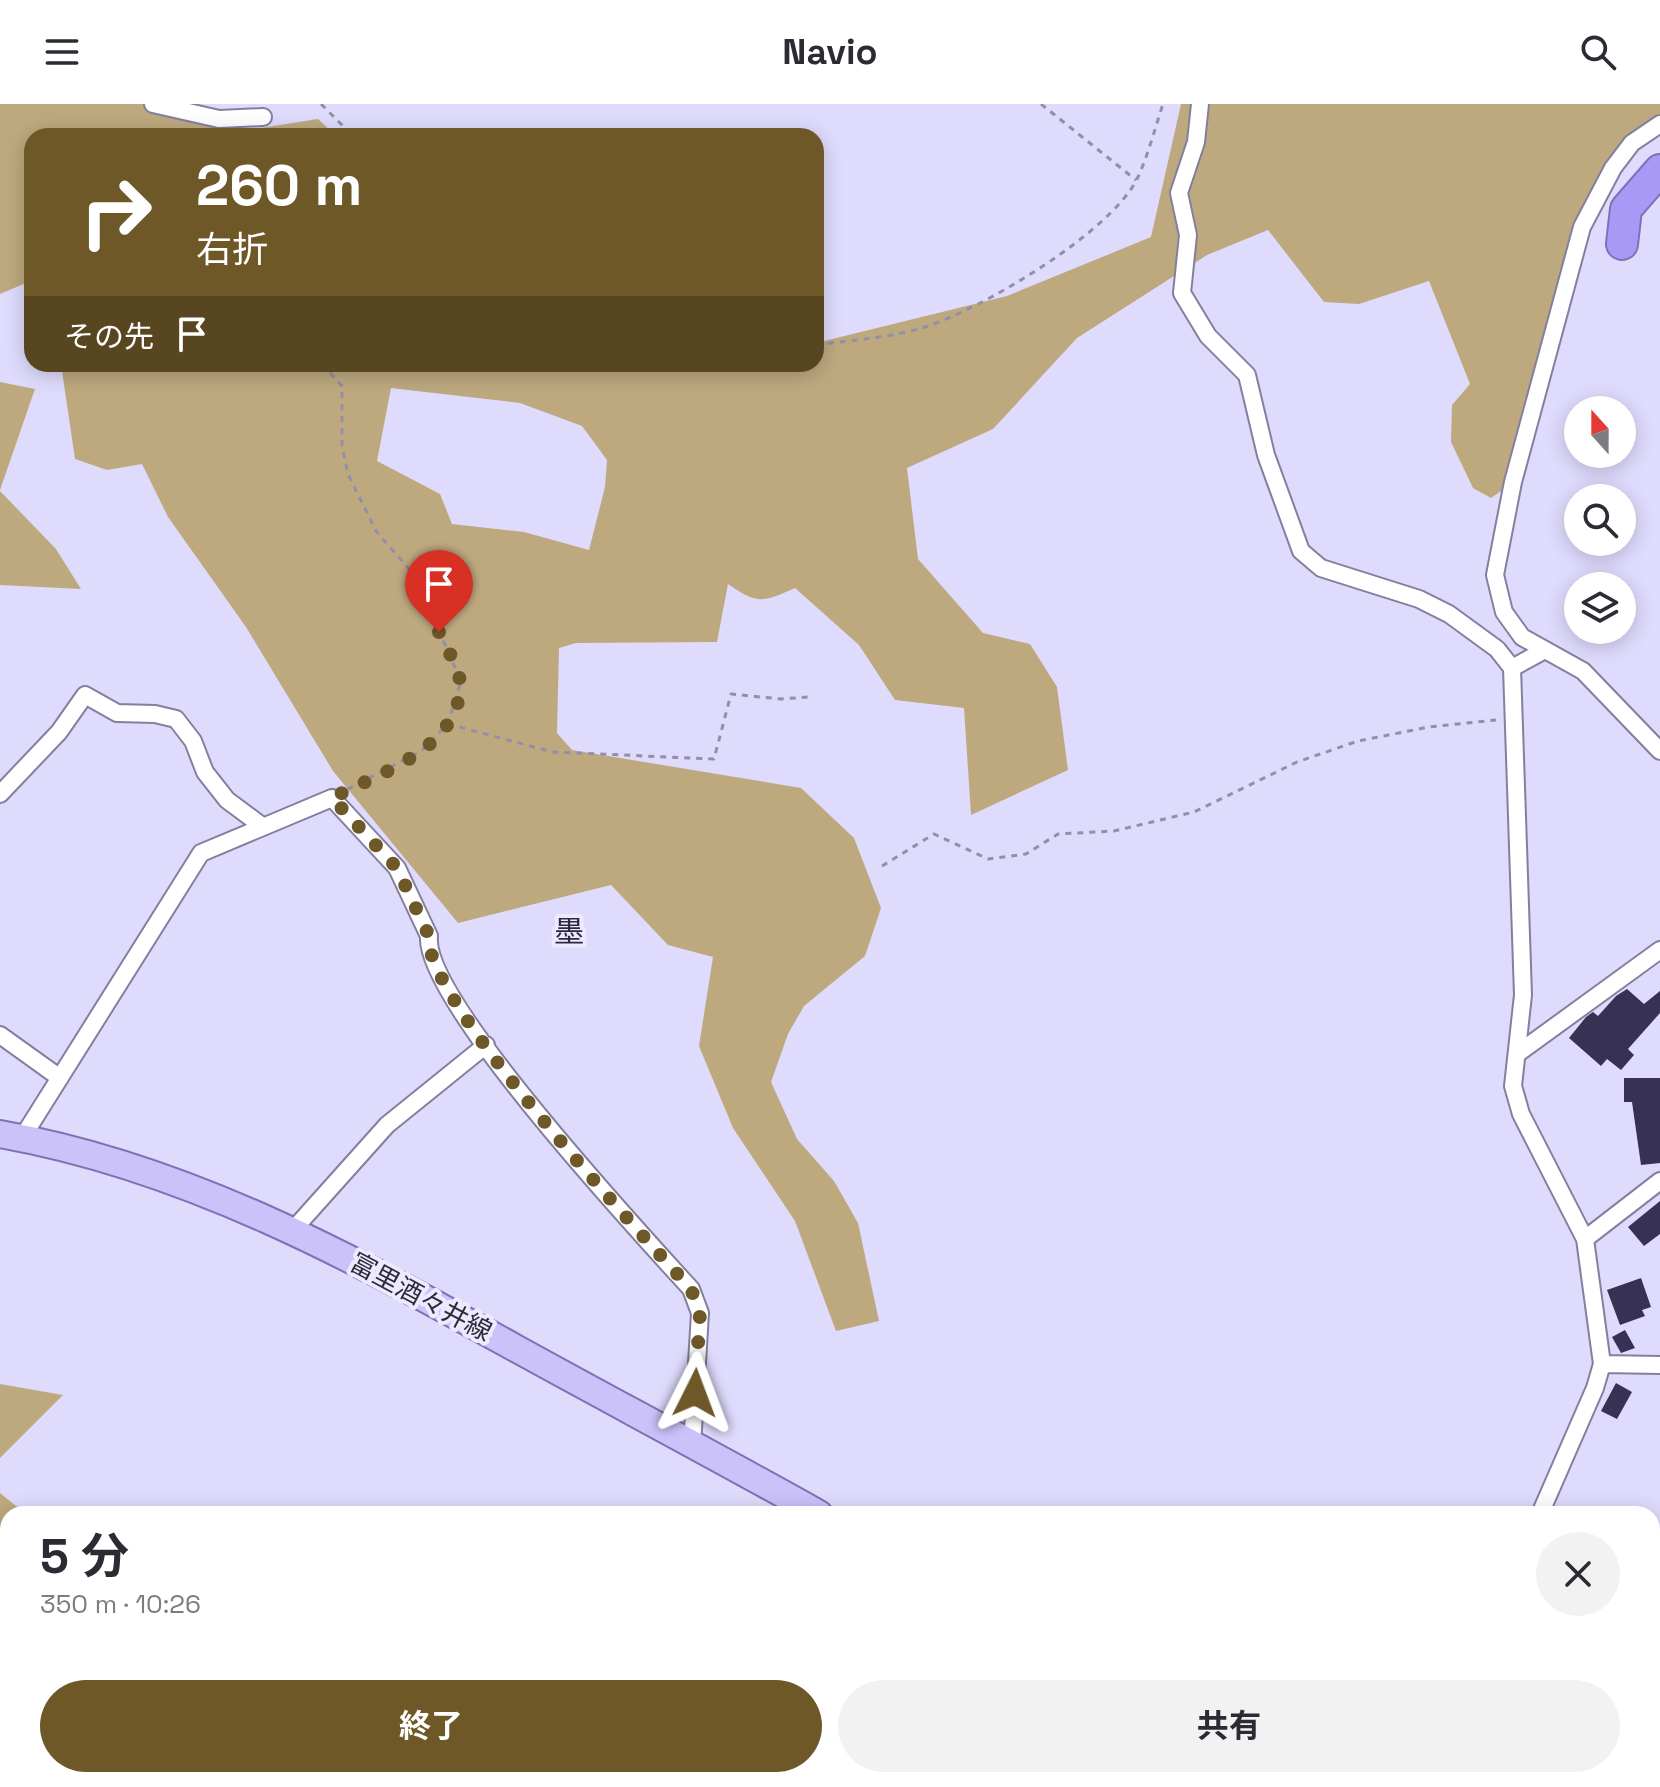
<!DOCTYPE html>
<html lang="ja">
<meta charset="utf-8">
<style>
:root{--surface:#fff;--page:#f2f2f3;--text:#2b2b33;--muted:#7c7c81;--accent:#6e5828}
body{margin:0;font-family:"Space Grotesk","Noto Sans JP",sans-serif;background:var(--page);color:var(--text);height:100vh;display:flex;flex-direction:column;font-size:30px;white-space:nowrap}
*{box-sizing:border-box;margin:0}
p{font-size:26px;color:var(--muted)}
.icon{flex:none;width:44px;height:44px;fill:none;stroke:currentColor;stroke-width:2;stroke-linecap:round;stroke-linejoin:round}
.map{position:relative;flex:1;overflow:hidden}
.panel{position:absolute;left:0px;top:1402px;width:1660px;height:282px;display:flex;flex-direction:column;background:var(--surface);border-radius:24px 24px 0 0;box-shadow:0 4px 20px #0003}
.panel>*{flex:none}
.guide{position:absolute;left:24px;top:24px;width:800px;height:244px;border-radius:24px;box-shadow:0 4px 20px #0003;background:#6e5828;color:#fff;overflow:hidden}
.needle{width:52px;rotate:339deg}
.buttons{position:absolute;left:1564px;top:292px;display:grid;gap:16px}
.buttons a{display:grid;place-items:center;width:72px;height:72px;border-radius:50%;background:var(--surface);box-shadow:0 4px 20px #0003;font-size:40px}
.pin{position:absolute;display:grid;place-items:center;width:68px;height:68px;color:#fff;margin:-82px -34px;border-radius:50% 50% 50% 0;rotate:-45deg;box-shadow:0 0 8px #0007}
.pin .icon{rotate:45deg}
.me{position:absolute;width:88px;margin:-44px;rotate:3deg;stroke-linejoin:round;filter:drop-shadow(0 0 6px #0008)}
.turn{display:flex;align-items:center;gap:28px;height:168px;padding:0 40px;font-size:36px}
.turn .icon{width:104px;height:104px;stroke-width:2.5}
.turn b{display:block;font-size:56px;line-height:68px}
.then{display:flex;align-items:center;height:76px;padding:0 40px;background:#0003;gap:16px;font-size:30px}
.round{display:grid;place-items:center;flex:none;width:84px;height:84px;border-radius:42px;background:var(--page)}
.head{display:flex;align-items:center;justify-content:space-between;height:136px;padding:0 40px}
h1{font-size:48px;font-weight:700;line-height:60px}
.cta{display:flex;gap:16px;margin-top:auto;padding:16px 40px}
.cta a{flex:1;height:92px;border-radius:48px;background:var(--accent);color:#fff;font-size:32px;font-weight:700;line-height:92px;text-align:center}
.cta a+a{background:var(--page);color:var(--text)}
header{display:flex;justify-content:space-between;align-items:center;height:104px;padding:0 40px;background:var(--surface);font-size:36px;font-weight:700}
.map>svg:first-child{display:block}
.forest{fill:#bea97f;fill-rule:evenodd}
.building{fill:#373154}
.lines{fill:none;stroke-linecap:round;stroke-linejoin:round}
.minor-casing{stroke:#837f9e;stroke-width:20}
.primary-casing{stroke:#7e72b4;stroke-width:30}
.motorway-casing{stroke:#7e72b4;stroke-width:34}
.path{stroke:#928fa8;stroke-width:3;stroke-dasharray:6 6;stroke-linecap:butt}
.minor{stroke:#fff;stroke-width:16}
.primary{stroke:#cbc2fa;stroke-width:26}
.motorway{stroke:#a999f7;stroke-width:30}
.route{stroke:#6e5828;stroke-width:14;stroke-dasharray:0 25.2}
.labels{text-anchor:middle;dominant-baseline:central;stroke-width:8;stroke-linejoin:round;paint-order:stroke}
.street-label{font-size:26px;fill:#2d2b38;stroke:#eceaff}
.quarter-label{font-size:30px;fill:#2d2943;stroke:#eceaff}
</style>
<header><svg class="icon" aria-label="menu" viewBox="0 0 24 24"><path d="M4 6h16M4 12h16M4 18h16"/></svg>Navio<svg class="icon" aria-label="search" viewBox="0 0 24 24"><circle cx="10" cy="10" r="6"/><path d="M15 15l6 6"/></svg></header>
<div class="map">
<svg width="1660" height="1683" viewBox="0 0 1660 1683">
<rect width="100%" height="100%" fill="#dfdbfd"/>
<path class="forest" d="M0,0H165L248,26L318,15L336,32H32V190L26,179L0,190Z
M1181,0H1660V10L1627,34L1607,59L1507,383L1491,394L1473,384L1451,338L1452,301L1470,280L1429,177L1359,200L1324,198L1268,126L1207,151L1077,234L993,325L907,364L918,455L983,529L1030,540L1057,583L1068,666L971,711L964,604L895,596L859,541L795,484C763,498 758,501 728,480L717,538L576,539L559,544L557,629L572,646L801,684L854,734L881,804L865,852L804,902L788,930L771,978L797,1035L834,1077L858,1119L879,1217L836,1227L795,1117L733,1024L699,942L713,853L668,841L611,781L458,819L333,667L246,523L168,413L142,360L107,366L75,355L61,260H816V239L1007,192L1151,133ZM391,284L520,299L582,322L607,356L605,383L589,446L524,428L452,420L440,390L377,357Z
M0,278L35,285L0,386Z
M0,387L56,445L81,485L0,481Z
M0,1280L63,1291L0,1354Z
M0,1389L26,1410H8V1540L0,1532Z
M143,1676H581L658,1683H150Z
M678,1676H1056L1064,1683H663Z"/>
<path class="building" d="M1627,885L1644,900L1660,887V909L1628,945L1634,951L1621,966L1607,955L1601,962L1569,934L1586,913L1593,908L1598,912L1616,892Z
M1624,974H1660V1059L1641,1061L1632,998H1624Z
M1660,1097V1130L1644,1142L1628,1123Z
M1641,1174L1651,1203L1642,1206L1645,1212L1620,1221L1607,1186Z
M1625,1226L1635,1244L1621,1249L1612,1233Z
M1616,1279L1632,1288L1617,1315L1601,1307Z"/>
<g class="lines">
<defs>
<path id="minor" d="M153,0L219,15L263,13
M1200,0L1196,38L1179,89L1188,131L1182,189L1208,232L1247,271L1266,351L1301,447L1321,464L1419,495L1449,510L1497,545L1512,564L1523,891L1513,982L1521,1010L1585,1135L1602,1260L1595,1284L1540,1410
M1660,20L1632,39L1613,64L1582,123L1513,378L1495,471L1504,508L1522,533L1583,567L1660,647
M1512,564L1543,547
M0,690L59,628L85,591L117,609L155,610L176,615L193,637L205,668L227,696L262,722
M0,931L60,974
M1517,950L1660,846
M22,1034L201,749L332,694L397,764L429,832C422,894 642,1131 691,1185L700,1209L692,1342
M293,1126L387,1021L486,941
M1585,1135L1660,1077
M1602,1260L1660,1261
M0,1544L8,1549
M125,1676L128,1683"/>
<path id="primary" d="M0,1030C187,1063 353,1154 517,1245C617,1300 719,1354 819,1410
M1652,1547H1660"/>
<path id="motorway" d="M1622,140L1626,105L1660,66"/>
</defs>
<use href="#minor" class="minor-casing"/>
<use href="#primary" class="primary-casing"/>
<use href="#motorway" class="motorway-casing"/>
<path class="path" d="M321,0L353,32
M1041,0L1136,76
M816,241C851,236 890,234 925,223C982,205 1110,129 1137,75C1148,52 1155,24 1163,0
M322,260L342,282V342L348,370L376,427L415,472L461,577L448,620L421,647L346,686
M448,620L553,648L714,655L731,590L781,595L808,593
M882,762L934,730L988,755L1026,750L1058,730L1114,727L1194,708L1297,658L1358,637L1429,623L1496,616
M1426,1683L1429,1676"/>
<use href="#minor" class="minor"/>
<use href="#primary" class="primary"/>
<use href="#motorway" class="motorway"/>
</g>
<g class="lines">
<path class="route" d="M439,528C445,542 460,564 460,580C461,644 378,670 332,694L397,764L429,832C421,892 643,1132 691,1185L700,1209L695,1289"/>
</g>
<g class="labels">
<g class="street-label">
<text transform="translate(421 1193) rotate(28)">富里酒々井線</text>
</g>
<g class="quarter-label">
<text x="569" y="827">墨</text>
</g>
</g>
</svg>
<div class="buttons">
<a><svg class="needle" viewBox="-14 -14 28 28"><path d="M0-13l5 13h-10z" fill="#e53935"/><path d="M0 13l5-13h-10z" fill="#7c7c81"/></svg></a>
<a><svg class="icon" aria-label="search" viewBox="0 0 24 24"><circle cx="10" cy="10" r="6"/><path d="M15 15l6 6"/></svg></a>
<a><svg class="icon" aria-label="layers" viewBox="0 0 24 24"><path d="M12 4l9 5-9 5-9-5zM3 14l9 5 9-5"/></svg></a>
</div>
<div class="pin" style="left:439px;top:528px;background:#d93025"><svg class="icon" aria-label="arrive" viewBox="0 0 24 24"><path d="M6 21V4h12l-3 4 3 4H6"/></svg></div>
<svg class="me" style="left:695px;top:1289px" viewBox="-20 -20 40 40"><path d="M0-17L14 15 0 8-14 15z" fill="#6e5828" stroke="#fff" stroke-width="4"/></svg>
<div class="guide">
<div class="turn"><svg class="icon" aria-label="right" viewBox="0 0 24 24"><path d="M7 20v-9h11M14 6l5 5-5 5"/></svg><div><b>260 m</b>右折</div></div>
<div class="then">その先<svg class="icon" aria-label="arrive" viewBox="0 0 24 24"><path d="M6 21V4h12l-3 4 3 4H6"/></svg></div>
</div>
<section class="panel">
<div class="head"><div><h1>5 分</h1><p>350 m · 10:26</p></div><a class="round"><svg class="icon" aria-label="close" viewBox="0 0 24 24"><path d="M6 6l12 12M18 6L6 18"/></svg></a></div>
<div class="cta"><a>終了</a><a>共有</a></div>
</section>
</div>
